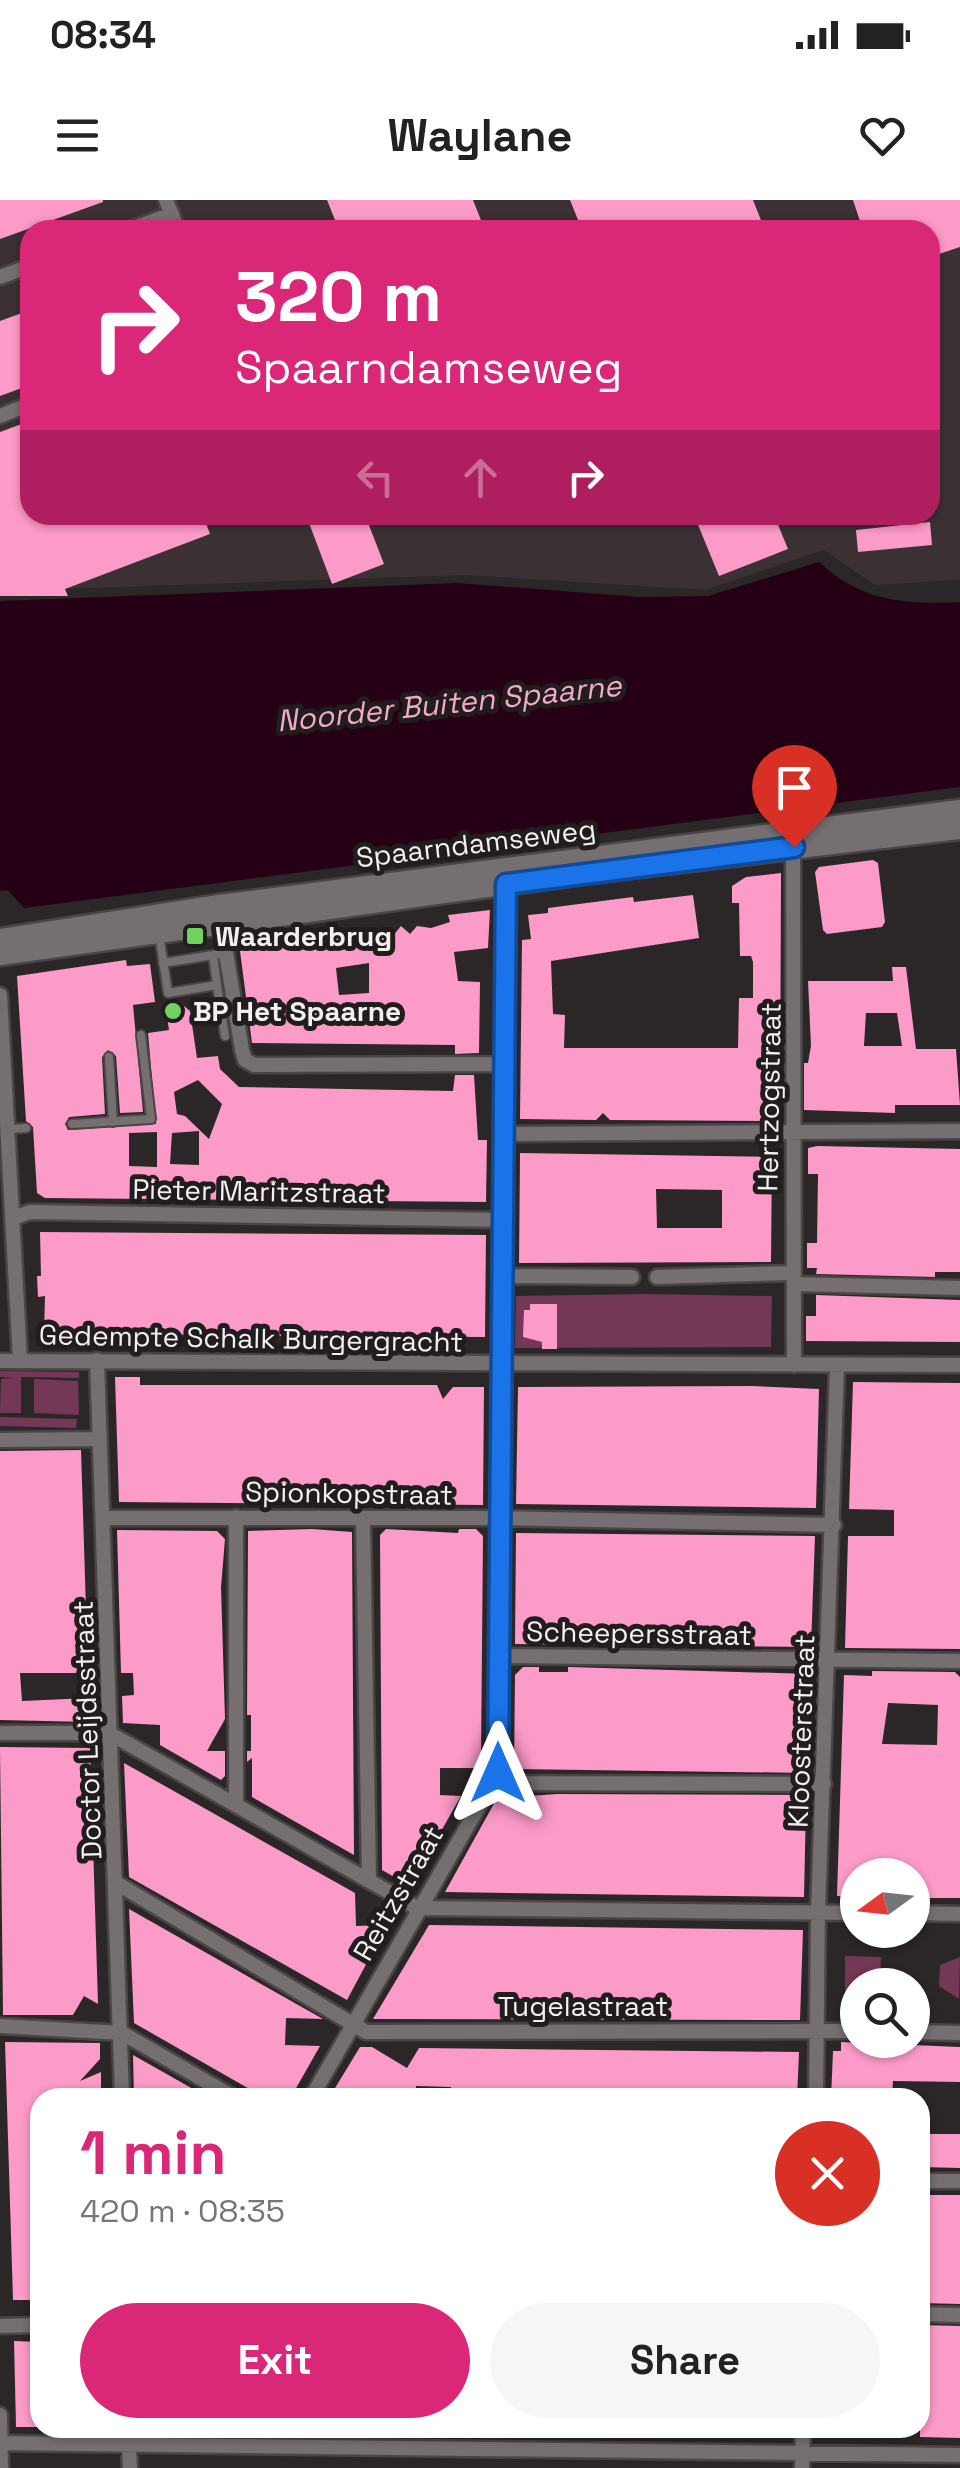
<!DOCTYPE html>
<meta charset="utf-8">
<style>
:root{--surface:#fff;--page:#f6f6f6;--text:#222;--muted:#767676;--accent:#db2777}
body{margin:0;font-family:"Space Grotesk",sans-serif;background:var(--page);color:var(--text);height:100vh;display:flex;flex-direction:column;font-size:38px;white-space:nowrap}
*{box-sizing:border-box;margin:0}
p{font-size:32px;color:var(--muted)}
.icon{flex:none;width:55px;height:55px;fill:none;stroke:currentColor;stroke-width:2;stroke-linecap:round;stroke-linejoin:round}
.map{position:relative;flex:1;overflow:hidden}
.drawer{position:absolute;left:30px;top:1888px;width:900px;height:350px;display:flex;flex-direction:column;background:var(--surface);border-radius:30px;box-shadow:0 2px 8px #0004}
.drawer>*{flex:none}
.guide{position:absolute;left:20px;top:20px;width:920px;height:305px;border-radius:30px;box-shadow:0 2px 8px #0004;background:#db2777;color:#fff;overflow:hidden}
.needle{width:65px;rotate:255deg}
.buttons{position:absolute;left:840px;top:1658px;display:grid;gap:20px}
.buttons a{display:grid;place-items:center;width:90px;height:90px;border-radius:50%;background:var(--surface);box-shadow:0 2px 8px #0004;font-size:50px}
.pin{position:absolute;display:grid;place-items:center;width:85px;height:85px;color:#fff;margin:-102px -42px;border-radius:50% 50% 50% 0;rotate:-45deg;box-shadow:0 0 10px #0007}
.pin .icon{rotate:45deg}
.me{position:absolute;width:110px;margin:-55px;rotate:0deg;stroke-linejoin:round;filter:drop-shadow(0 0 8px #0008)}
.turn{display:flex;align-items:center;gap:35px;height:210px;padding:0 50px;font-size:45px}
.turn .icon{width:130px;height:130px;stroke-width:2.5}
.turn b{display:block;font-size:70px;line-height:85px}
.lanes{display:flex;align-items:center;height:95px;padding:0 50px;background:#0003;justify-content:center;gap:50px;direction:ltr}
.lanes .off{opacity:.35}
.round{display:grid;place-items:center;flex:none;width:105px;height:105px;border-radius:52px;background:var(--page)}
.head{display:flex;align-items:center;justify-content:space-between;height:170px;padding:0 50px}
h1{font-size:60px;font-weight:800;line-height:75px;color:var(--accent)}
.cta{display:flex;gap:20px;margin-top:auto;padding:20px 50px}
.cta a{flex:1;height:115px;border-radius:60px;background:var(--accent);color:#fff;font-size:40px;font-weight:800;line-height:115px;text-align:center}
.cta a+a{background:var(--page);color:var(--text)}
.status{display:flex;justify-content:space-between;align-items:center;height:70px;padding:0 50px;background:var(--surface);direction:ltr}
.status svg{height:28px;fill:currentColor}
header{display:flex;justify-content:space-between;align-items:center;height:130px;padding:0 50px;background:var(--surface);font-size:45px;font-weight:800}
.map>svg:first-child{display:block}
.built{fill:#3b3034;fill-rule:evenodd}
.green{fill:#733855}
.water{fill:#260015}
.building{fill:#fc9ac8;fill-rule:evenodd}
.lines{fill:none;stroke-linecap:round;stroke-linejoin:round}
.service-casing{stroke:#494547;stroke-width:12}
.minor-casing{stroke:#494547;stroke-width:19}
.secondary-casing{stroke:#494547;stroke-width:25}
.service{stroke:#756f71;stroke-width:8}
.minor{stroke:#756f71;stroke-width:14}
.secondary{stroke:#756f71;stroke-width:20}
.route-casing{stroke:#114b97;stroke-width:25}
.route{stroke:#1a73e8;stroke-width:18}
.poi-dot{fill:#70d35f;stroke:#211d1e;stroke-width:4}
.labels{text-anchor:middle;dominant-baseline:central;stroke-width:10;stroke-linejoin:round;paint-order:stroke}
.street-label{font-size:28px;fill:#f3eff1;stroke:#211d1e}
.poi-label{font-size:28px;font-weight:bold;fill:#f3eff1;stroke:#211d1e;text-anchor:start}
.water-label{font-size:30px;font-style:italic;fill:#f3a9ca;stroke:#211d1e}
</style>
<div class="status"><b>08:34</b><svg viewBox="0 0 49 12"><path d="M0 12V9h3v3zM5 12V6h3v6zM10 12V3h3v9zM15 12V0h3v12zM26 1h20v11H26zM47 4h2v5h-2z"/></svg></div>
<header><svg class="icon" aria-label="menu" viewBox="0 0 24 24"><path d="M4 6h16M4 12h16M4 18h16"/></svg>Waylane<svg class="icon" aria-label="heart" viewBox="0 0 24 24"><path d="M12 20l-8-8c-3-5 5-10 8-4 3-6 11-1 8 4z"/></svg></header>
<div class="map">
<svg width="960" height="2268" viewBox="0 0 960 2268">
<rect width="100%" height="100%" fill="#2b2628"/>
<path class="built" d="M0,0H960V380L875,385L824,350L705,390L465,375L0,391ZM30,30H930V315H30Z"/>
<path class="green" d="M643,1094L772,1096L771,1147L515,1148L516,1096Z
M0,1171L79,1172V1178L21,1177V1213H0L1,1179L14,1178L0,1177Z
M34,1179L78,1181L79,1215L34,1213Z
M0,1217L77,1219L76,1228L0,1226Z
M845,1756L881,1757L880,1785H858L857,1816H845Z
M960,1757L959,1799L939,1786L940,1765Z"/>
<path class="water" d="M819,362C860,401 906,405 960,402V587L24,708L8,690L0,691V401L458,383L639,397L708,396Z"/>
<path class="building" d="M0,0H103V2L0,39Z
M327,0H473L485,30H339Z
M570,0H753L765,30H582Z
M853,0H960V47L930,57V30H863Z
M30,110V185L0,196V121Z
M30,221V315H203L210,334L65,389L68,396H0V232Z
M306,315H365L384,364L332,384Z
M694,315H774L788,349L719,376Z
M930,322L932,345L858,352L856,330Z
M873,660L878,663L885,722L882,727L827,734L823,730L815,672L819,667Z
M781,673L780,921L610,920L603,913L596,920L520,919L522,740L531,739L528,715L548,713V708L633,697L634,702L693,695L699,738L551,761L553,814L565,815L564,848H738L739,798H753V762L751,756H740L739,703H732V686L746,677Z
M490,710L488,748L454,752L458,781L480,782L479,853L455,854V845L252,843L240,751L380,733L384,729L392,737L401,726L410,734L417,726L431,728L450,722L448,715ZM369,763V793L339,795L336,768Z
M126,760L127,766L150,764L155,802L133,805L143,912L120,913L116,856L108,850L102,857L105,914L69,917L65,924L68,930L156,924L148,833L169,830L165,803L178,801L190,811L197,858L218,856L220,869L239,887L453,891L455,875H474L478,940H487L486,1002L45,998L37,993L33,927L26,921L17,776ZM198,880L222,904L209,939L185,916L177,914L174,892ZM199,931V965L170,964L172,933ZM157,932V967L129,966V933Z
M892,767H906L916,849H956L960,905H895V913L804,910V863H808L811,846L808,781H893ZM866,813H897L902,846H864Z
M817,946L960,949V1072H935V1077L816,1074L817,1068H807V1043H817L818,974H808V948Z
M520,953L772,957L771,1062L519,1063ZM656,989L722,990V1028H657Z
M40,1032L486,1035L485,1137L306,1136L302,1140L299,1136L282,1135L271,1140L268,1135L44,1134L45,1096L38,1097L37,1076H41Z
M816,1095L960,1100V1142L806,1141V1116H816Z
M530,1104H557V1149H542V1142L523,1137L524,1110H530Z
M115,1177H140V1185H437L443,1199L453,1187H484L483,1305L119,1302Z
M853,1182L960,1183V1449L845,1448L848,1336H894V1310L849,1309Z
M752,1186L819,1189L816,1308L516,1304L518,1187Z
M81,1250L88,1473H20L22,1501L89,1498V1522L0,1520V1251Z
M312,1329L352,1332L354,1655L252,1597V1558L247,1562V1551H251V1515H247L248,1331Z
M386,1329L458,1333L459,1329H476L483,1336L481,1558L476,1568H440V1595L461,1596L410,1686L382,1670L380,1335Z
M117,1330L217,1331L225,1339L221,1387L225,1519L207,1551H225V1576L221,1580L160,1545V1525L123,1523L122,1496L134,1495L133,1473H121Z
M516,1333L815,1336L811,1447L515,1444Z
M523,1467H539V1472H568V1467L811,1474L808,1573L514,1569L515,1475Z
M872,1471L955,1472L960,1477V1698H912V1675H858V1697L837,1696L844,1475L872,1476ZM888,1503L938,1505L937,1545L882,1544Z
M0,1547L90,1548L98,1804L84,1796L73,1815H3Z
M124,1563L355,1693L356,1726L387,1725L347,1800L129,1677Z
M558,1594L799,1595L806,1603L804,1697L445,1692L497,1598Z
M129,1709L323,1819L286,1818L285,1845L320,1846L291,1897L265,1898L134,1823Z
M429,1725L803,1730L800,1820L373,1819Z
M5,1842L100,1843V1859L80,1881L101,1872V1898H40V2100H13Z
M841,1842L960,1847V1882L893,1881L892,1898H831L833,1851H841Z
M360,1847H372L407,1868L419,1848L799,1852L797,1898L588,1892V1896H558V1888H523L524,1894L470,1895L451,1891V1887L416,1886V1898H329Z
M133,1855L209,1898H134Z
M920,1934H960V1968L920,1967Z
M920,1995H960V2104L920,2103V2078H929V2049H920Z
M920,2125L960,2126V2238L920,2237Z
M14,2141L40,2142V2227H16Z"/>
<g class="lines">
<defs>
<path id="service" d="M159,734L168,793L217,785L213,755L226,753
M163,763L213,755
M217,785L225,836
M109,857L113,922
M72,924L151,919L141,835
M9,929L26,928"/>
<path id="minor" d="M166,0L178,30
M128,30L172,14
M0,77L30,66
M0,216L30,204
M793,642L794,1165
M220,716L242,850L245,860L254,865L507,864
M0,795L20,1160
M505,934L960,931
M16,1017L30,1012L503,1020
M505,1076L632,1077
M657,1077L790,1073
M794,1084L960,1088
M97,1160L122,1898
M0,1161L960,1165
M0,1240L99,1239
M105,1318H498L834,1325
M363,1321L369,1680
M498,1456L960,1461
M0,1533H109L417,1708L858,1713
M498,1573L513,1583L824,1584
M236,1605V1317
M118,1684L366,1832L858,1831
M912,1713L960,1714
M0,1826L122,1833L235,1898
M912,1832L960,1833
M311,1898L498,1573L506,679
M816,1898L818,1712L837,1166
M920,1981H960
M920,2114L960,2115
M0,2126L40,2125
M0,2215L1,2268
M128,2228L130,2268
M0,2243L960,2255
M802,2268L803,2228"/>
<path id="secondary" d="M0,739L219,705L960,610
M0,755L589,673L960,629"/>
</defs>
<use href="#service" class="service-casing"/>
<use href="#minor" class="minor-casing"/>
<use href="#secondary" class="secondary-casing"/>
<use href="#service" class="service"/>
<use href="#minor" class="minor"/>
<use href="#secondary" class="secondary"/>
</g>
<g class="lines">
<defs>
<path id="route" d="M498,1573L506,684L794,647"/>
</defs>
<use href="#route" class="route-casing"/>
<use href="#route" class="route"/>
</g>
<g class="poi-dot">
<rect x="185" y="726" width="20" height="20" rx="5"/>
<circle cx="173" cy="811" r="10"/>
</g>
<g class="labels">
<g class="street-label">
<text transform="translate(476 643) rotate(-7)">Spaarndamseweg</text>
<text transform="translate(769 897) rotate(-89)">Hertzogstraat</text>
<text transform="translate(259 991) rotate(1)">Pieter Maritzstraat</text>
<text transform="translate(251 1138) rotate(1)">Gedempte Schalk Burgergracht</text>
<text transform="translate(349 1293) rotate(1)">Spionkopstraat</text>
<text transform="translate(639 1433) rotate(1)">Scheepersstraat</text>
<text transform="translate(87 1530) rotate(-92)">Doctor Leijdsstraat</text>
<text transform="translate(801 1531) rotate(-88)">Kloosterstraat</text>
<text transform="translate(398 1693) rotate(-60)">Reitzstraat</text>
<text x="583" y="1806">Tugelastraat</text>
</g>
<g class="poi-label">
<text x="215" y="736">Waarderbrug</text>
<text x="193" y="811">BP Het Spaarne</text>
</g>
<g class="water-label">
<text transform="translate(449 503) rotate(-6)">Noorder Buiten Spaarne</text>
</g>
</g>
</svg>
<div class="buttons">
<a><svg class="needle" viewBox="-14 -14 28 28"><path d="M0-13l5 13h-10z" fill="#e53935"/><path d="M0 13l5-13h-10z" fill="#767676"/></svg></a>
<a><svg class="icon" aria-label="search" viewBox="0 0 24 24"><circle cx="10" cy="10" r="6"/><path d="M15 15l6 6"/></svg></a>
</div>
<div class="pin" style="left:794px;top:647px;background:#d93025"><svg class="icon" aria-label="arrive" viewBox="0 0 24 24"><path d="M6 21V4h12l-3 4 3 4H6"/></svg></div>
<svg class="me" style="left:498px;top:1573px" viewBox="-20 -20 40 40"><path d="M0-17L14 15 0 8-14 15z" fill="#1a73e8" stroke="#fff" stroke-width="4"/></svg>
<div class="guide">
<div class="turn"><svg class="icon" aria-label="right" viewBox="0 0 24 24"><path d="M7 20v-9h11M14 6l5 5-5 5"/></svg><div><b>320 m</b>Spaarndamseweg</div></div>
<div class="lanes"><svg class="icon off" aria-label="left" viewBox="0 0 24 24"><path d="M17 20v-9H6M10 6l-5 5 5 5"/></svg><svg class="icon off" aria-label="ahead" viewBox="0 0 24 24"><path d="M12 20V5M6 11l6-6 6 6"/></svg><svg class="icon" aria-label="right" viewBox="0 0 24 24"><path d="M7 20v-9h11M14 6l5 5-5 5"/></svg></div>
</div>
<section class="drawer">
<div class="head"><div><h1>1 min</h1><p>420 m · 08:35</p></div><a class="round" style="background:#d93025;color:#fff"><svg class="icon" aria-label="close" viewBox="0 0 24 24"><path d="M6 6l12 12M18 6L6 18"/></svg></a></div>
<div class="cta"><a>Exit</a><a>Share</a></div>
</section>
</div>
